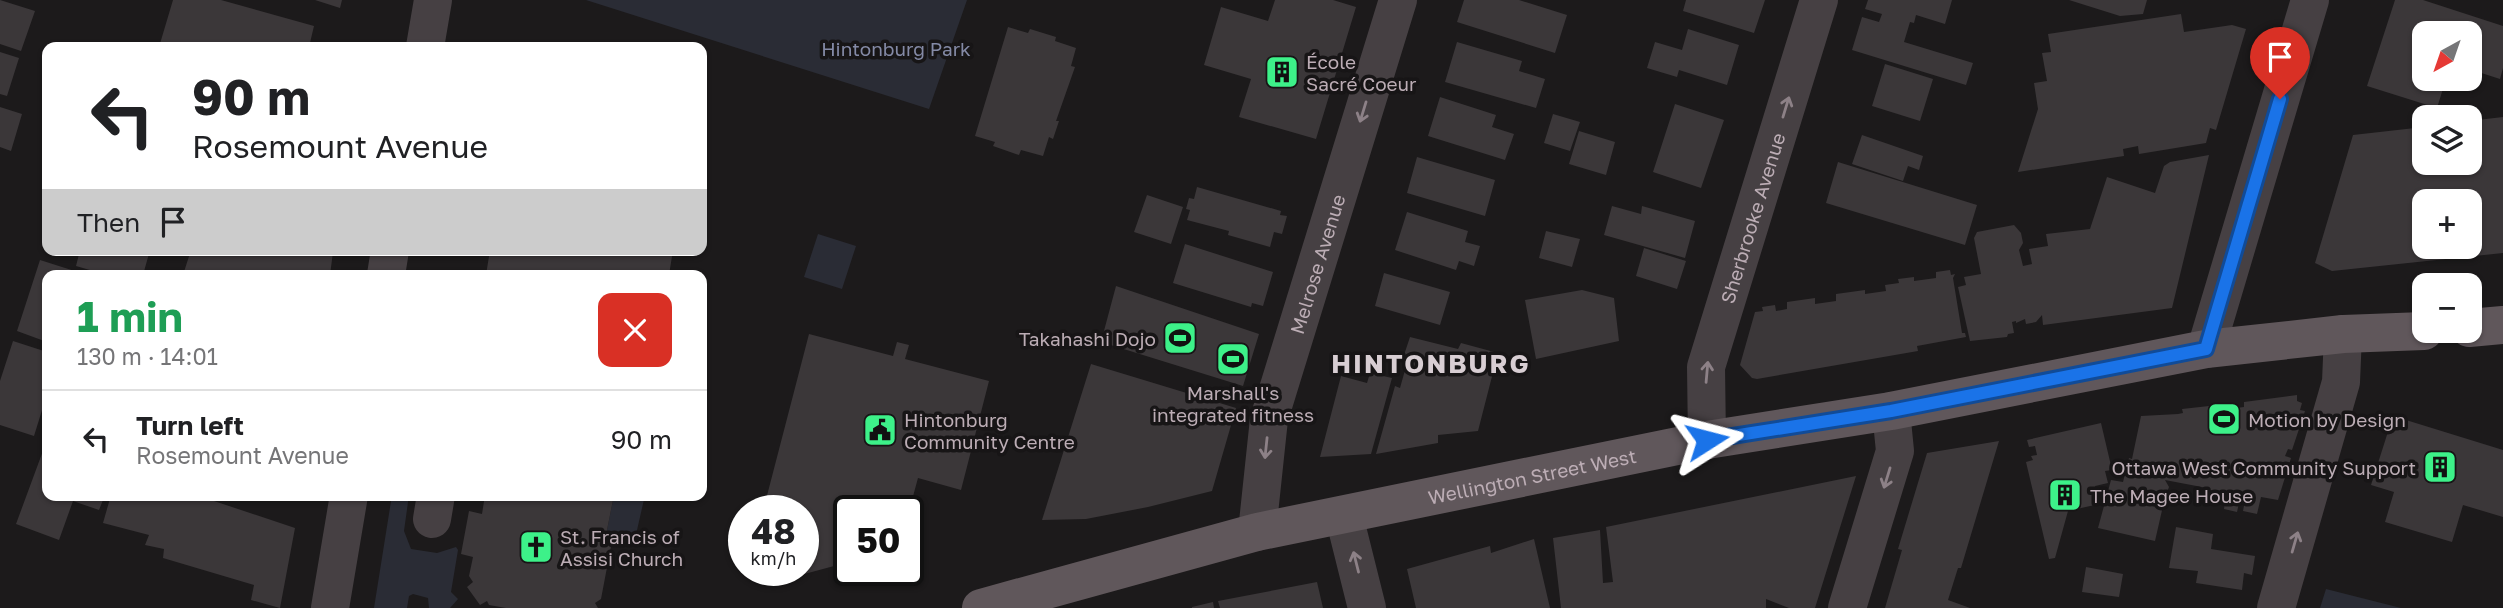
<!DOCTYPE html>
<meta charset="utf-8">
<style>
:root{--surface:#fff;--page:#f6f6f6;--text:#202124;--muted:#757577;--line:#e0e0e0}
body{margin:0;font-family:"Golos Text",sans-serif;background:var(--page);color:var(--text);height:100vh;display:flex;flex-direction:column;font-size:26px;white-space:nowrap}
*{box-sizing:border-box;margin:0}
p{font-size:23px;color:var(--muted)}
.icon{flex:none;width:38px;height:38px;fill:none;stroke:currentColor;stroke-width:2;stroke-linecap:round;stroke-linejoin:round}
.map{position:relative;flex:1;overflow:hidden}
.panel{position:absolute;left:42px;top:270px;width:665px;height:231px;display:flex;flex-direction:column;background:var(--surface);border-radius:14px;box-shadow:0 2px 5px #0004}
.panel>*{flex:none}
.hud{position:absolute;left:42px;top:42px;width:665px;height:214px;border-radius:14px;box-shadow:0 2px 5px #0004;background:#fff;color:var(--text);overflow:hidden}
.needle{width:46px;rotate:220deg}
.controls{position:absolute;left:2412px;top:21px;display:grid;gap:14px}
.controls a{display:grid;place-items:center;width:70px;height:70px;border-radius:14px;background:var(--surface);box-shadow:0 2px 5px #0004;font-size:35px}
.speed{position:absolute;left:728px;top:495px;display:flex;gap:14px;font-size:35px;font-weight:700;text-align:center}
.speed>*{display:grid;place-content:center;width:91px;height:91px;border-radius:50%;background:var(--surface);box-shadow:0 2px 5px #0004;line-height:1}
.speed small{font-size:18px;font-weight:400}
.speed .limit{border:4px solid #111;border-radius:10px;background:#fff;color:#111}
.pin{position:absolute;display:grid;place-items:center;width:60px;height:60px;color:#fff;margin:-72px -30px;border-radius:50% 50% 50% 0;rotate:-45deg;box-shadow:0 0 7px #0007}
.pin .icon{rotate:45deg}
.me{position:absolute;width:77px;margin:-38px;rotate:81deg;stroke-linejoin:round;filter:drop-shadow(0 0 5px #0008)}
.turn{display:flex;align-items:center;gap:24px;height:147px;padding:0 35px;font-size:32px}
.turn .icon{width:91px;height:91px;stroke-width:2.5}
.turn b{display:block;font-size:49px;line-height:60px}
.then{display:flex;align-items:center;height:66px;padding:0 35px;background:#0003;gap:14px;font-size:26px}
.round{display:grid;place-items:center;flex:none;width:74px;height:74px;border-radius:14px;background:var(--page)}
.overview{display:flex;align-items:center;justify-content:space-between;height:119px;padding:0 35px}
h1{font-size:42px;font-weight:700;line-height:52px;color:#1e9e55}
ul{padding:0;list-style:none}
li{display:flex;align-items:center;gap:21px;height:98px;padding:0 35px;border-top:2px solid var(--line)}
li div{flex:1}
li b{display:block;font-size:26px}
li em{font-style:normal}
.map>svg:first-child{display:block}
.green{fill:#2a2c35}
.building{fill:#3b3739;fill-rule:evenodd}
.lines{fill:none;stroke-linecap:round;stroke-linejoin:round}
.minor{stroke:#464043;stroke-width:38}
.major{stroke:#60575b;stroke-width:38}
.oneway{stroke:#8d8187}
.route-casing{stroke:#114b97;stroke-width:18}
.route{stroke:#1a73e8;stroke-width:12}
.labels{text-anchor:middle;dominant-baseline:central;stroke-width:7;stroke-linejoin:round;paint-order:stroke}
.park-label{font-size:19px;fill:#848aa6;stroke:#171516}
.poi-label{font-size:19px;fill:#bcadb5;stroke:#171516;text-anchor:start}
.street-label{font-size:19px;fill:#bcadb5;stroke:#171516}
.district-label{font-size:26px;font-weight:bold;letter-spacing:2px;fill:#d8ced3;stroke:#171516}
</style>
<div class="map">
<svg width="2503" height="608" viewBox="0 0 2503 608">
<rect width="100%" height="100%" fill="#1c1a1b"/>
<path class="green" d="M586,0H967L929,109Z
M818,234L856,246L842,289L804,277Z
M392,495H409L404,531L411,549L437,553L456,547L458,550L451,592L458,599L450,608H429L428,598L413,594L409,596L407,608H374Z
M614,495H645L635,539L623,542L612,541V537L606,535Z
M2326,589L2401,608H2320Z"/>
<path class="building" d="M0,0L35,11L21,51L0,44Z
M173,0H221L314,26L309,47H159Z
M315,0H342L340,8Z
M1275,0H1333L1356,7L1316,139L1239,117L1251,79L1204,65L1221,7L1268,21Z
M1464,0H1519L1567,15L1555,53L1457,22Z
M1686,0H1765L1754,33L1683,11Z
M1868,0H1952L1945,24L1916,15L1914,23L1910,22L1904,42L1973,63L1966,85L1852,50L1862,17L1879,22L1882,14L1865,9Z
M2069,0H2147L2143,14L2120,16Z
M2395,0H2423L2503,26V68L2500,79L2469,69V33H2424V79H2446L2437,108L2367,86Z
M2181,14L2184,32L2232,25L2246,29L2216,130L2210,128L2206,143L2139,154L2138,146L2123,149L2124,156L2018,172L2038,109L2034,83L2047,81L2042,53L2051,52L2048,34Z
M1008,27L1028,33L1030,29L1056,37L1055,41L1076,48L1071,66L1075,67L1056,121H1059L1053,139L1049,137L1043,156L1021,150L1019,155L993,146L995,142L975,136Z
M1688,29L1739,45L1727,85L1679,70L1677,77L1647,68L1655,42L1682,50Z
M1457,42L1522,61L1519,71L1545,79L1536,108L1445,82Z
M0,52L19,58L7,96L0,94Z
M1885,64L1933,79L1920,121L1872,106Z
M1440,97L1496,115L1492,127L1514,134L1505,160L1428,136Z
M1675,104L1724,120L1701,188L1653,172Z
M0,107L22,114L11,151L0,147Z
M1553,114L1580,122L1570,151L1544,143Z
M2503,117V253L2332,271L2315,263L2353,135L2424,127V163H2469V121ZM2424,201H2469V247H2424Z
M1579,131L1615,142L1606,175L1569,164Z
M1862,135L1923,156L1919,170L1908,166L1903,181L1852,164Z
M2209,155L2172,308L2043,325L2042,315L2036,322L2026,324L2025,319L2016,323V321L2012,322L2014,333L2008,334L2007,337L1970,341L1958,287L1966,285L1964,277L1981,274L1974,238L1977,232L2014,225L2021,233L2023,243L2019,250L2023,266L2032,264L2029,249L2048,246L2046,234L2090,229L2107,177L2155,193L2164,166L2170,162Z
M1417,157L1495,180L1485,216L1407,193Z
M1838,162L1977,205L1965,245L1826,203Z
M1197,187L1281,211L1280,215L1287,216L1282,234L1274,232L1270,247L1228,235L1229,231L1187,220L1190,210L1186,209L1189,198L1194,199Z
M1147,195L1183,207L1171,244L1134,232Z
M1612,206L1641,214L1642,206L1695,221L1685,258L1604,235Z
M1407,212L1468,231L1465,242L1480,246L1474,266L1459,261L1456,270L1395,250Z
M1546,231L1580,239L1572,267L1539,258Z
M1185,244L1273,272L1263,306L1252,303L1251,307L1173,283Z
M1644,248L1686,261L1677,289L1636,276Z
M80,250H150L143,275H107L76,266Z
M191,250H327L333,252L330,275H183Z
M490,250H673L669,275H486Z
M40,260L84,274L47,275V342L17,331Z
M1950,270L1951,275L1955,274L1953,278L1962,333H1965L1966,337L1917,346L1918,351L1757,379L1752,378L1740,365L1755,312L1763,311L1762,307L1775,305L1776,311L1787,309V302L1815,298V304L1836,301V294L1865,290V294L1886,291L1885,285L1899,283L1898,279L1914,277V281L1936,278V272Z
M1384,273L1450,292L1440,325L1375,306Z
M1116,286L1259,334L1243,386L1101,342Z
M1582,290L1614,298L1619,341L1536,359L1525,300Z
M809,334L893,356L897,342L909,345L905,359L989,381L961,490L918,478L909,511H849V562L782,580L779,570H803V511H763Z
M1410,337L1458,349L1461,343L1498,353L1478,431L1438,435V443L1376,454L1395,386L1400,388L1407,363L1402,361Z
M13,341L47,352V394L34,436L0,425V381Z
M1091,364L1236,408L1212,491L1148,507L1086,519L1042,520Z
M1370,373L1392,378L1371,454L1320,457L1341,376L1367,383Z
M2297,395V401L2302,403L2300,410L2305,411L2292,450L2288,449L2285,456L2291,458L2278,500L2261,497L2257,514L2243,511L2246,495L2241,494L2237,512L2224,509L2227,491L2221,490L2218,506L2204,504L2207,488L2165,480L2169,487L2165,498L2156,496L2155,504L2163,506L2155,541L2098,528L2111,480L2123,482L2129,458L2132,459L2141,416L2178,414L2183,413L2182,409L2236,403V408L2244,407V402Z
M2393,416L2503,450V517L2463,505L2452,542L2385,522L2394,492L2371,485Z
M2101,423L2112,470L2105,471L2108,483L2095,486L2099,504L2068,511L2055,558L2049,559L2026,462L2033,460L2031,456L2037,455L2035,446L2029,447L2027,440Z
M47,440V495H105L99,510L73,501L59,540L16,524Z
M1999,441L1961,568H1958L1948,600L1970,608H1885L1902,550L1898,549L1927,453Z
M1856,476L1815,608H1789L1766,599V608H1561L1553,538L1600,530L1603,583L1613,582L1606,527Z
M111,495H196L295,528L280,608L251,600L254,585L163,558L164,549L145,545L149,535L103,523Z
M485,495H614L606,535L612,537V541L601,599L595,603L598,608H506L489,605L487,601L480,605L467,587L473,582L469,576L473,557L461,554L469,511L482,514Z
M908,517L917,546L908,549Z
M2176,527L2213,534L2211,549L2255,556L2252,575L2244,573L2242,590L2196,583L2198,571L2169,568Z
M1534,539L1550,608H1416L1407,569L1490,546L1491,553Z
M2086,567L2123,574L2119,597L2082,592Z
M1317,582L1323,608H1220L1218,601Z
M1213,602L1214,608H1192V607Z"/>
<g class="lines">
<g class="minor">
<path d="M425,47L433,0"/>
<path d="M386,275L390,250"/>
<path d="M2206,349L2310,0"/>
<path id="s1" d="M1707,440L1706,367L1819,0"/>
<path d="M1344,516L1367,608"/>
<path d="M432,519L436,495"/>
<path id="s2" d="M1257,532L1269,419L1398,0"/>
<path d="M330,608L349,495"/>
<path d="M1847,608L1895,451L1891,411"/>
<path d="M2276,608L2341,382L2343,334"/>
</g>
<g class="major">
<path d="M2469,328L2503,325"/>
<path id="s3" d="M981,608L1257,532L1707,440L1891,411L2206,349L2343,334L2424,331"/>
</g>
</g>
<defs><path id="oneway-shaft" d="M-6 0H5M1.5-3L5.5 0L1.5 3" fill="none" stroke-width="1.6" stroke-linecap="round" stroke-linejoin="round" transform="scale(1.75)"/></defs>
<g class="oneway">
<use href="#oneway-shaft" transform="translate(1786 107) rotate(-73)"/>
<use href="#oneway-shaft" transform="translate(1363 112) rotate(107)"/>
<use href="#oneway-shaft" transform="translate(1707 372) rotate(-85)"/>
<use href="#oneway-shaft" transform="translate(1266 448) rotate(96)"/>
<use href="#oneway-shaft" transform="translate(1887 478) rotate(107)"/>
<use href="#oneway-shaft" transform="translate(2295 542) rotate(-74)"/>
<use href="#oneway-shaft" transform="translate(1356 562) rotate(-104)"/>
</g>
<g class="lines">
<defs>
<path id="route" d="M1707,440L1891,411L2206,349L2280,99"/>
</defs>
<use href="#route" class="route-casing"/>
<use href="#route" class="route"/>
</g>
<defs>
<symbol id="building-square" viewBox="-11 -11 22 22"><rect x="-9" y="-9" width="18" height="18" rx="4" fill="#3df189" stroke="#171516"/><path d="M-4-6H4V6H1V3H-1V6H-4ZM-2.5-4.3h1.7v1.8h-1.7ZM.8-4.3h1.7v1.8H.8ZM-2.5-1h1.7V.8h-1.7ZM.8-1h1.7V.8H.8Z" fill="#111"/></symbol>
<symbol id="stadium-square" viewBox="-11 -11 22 22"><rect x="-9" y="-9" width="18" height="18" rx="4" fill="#3df189" stroke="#171516"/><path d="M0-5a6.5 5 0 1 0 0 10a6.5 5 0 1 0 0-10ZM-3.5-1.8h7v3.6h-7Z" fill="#111"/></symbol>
<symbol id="civic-square" viewBox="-11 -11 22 22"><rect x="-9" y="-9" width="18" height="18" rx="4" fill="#3df189" stroke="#171516"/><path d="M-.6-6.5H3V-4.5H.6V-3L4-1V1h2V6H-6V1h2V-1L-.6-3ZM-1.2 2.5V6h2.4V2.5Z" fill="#111"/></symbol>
<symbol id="church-square" viewBox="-11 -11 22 22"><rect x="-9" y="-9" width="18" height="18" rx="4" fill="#3df189" stroke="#171516"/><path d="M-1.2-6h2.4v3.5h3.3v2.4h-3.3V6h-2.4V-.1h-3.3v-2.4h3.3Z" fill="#111"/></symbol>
</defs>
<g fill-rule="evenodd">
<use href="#building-square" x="1263" y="53" width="38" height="38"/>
<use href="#stadium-square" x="1161" y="319" width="38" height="38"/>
<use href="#stadium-square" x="1214" y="340" width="38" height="38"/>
<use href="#stadium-square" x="2205" y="400" width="38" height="38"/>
<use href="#civic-square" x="861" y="411" width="38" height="38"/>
<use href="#building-square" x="2421" y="448" width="38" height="38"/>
<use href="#building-square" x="2046" y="476" width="38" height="38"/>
<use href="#church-square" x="517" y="528" width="38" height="38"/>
</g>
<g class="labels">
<g class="park-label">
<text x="896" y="48">Hintonburg Park</text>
</g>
<g class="poi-label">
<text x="1306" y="61">École<tspan x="1306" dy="22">Sacré Coeur</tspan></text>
<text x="1156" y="338" text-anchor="end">Takahashi Dojo</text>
<text x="1233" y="392" text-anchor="middle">Marshall's<tspan x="1233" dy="22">integrated fitness</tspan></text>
<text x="904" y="419">Hintonburg<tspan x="904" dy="22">Community Centre</tspan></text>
<text x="2248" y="419">Motion by Design</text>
<text x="2416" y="467" text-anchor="end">Ottawa West Community Support</text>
<text x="2090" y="495">The Magee House</text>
<text x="560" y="536">St. Francis of<tspan x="560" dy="22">Assisi Church</tspan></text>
</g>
<g class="street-label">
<text stroke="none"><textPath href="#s1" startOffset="229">Sherbrooke Avenue</textPath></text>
<text stroke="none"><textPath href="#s2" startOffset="276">Melrose Avenue</textPath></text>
<text stroke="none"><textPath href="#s3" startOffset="567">Wellington Street West</textPath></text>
</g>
<g class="district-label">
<text x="1431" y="363">HINTONBURG</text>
</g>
</g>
</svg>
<div class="controls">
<a><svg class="needle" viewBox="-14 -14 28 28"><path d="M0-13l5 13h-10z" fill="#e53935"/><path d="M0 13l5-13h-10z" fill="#757577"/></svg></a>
<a><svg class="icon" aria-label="layers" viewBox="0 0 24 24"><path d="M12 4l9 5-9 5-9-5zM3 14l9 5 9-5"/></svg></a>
<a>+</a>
<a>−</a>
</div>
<div class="speed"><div>48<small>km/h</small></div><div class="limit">50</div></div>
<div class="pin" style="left:2280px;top:99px;background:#d93025"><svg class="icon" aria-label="arrive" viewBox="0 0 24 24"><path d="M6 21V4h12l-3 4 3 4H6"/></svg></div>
<svg class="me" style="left:1707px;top:440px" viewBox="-20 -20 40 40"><path d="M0-17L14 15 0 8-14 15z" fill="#1a73e8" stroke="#fff" stroke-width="4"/></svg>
<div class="hud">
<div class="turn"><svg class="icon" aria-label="left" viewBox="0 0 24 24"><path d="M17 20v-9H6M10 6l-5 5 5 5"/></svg><div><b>90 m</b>Rosemount Avenue</div></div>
<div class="then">Then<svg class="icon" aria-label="arrive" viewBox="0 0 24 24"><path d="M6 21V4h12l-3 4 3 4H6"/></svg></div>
</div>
<section class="panel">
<div class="overview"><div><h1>1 min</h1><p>130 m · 14:01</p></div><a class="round" style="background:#d93025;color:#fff"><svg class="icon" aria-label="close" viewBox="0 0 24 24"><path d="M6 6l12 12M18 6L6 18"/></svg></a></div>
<ul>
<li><svg class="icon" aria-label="left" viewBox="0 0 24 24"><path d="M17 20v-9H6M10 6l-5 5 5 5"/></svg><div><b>Turn left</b><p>Rosemount Avenue</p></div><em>90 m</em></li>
</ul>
</section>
</div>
